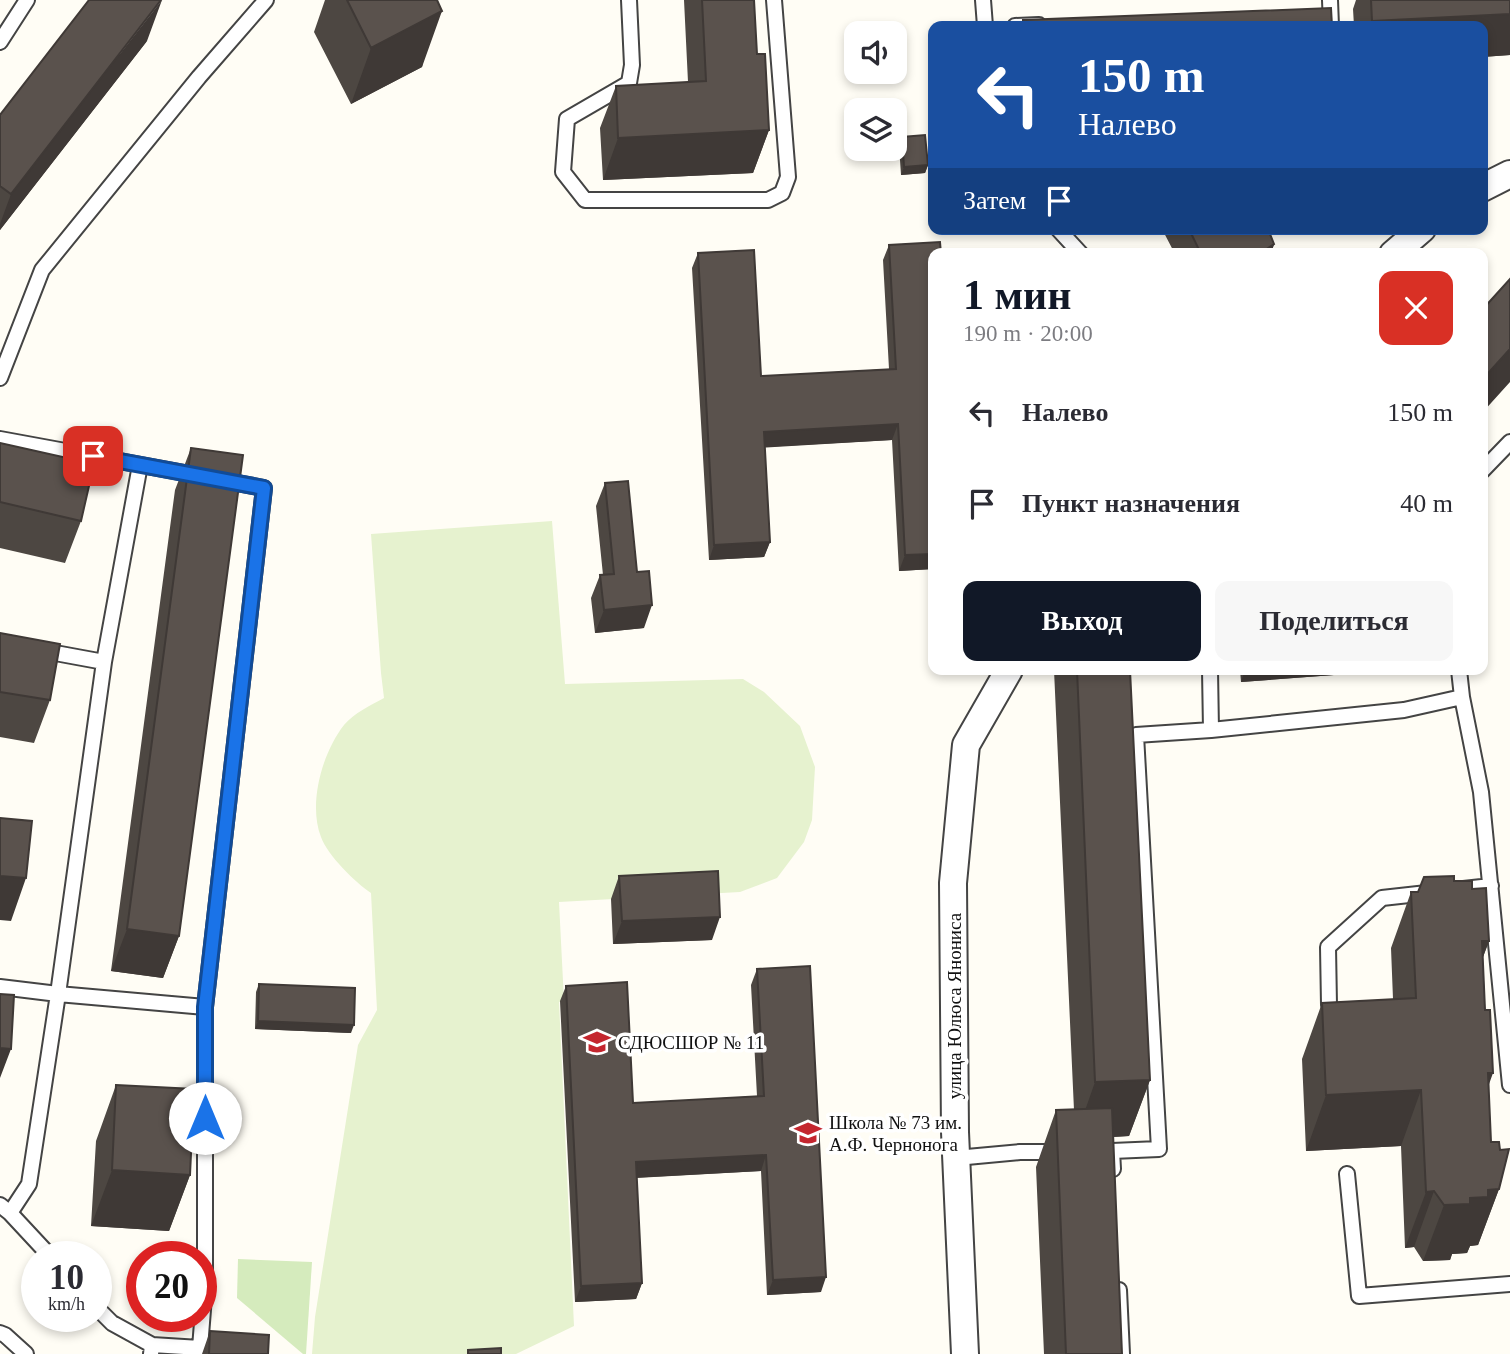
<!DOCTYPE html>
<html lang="ru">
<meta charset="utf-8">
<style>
:root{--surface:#fff;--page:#f7f7f7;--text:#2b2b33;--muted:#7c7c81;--accent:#111827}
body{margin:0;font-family:"Times New Roman",serif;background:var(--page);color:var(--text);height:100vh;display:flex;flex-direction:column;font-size:26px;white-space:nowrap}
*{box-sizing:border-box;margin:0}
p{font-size:23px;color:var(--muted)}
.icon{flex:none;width:38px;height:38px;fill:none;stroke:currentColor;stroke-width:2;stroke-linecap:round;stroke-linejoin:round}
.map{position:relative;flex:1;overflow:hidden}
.details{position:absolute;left:928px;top:248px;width:560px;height:427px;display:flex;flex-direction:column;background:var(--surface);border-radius:14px;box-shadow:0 4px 10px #0003}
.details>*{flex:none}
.top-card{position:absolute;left:928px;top:21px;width:560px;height:214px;border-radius:14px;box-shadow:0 4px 10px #0003;background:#1a4fa0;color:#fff;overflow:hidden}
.buttons{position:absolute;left:844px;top:21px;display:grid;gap:14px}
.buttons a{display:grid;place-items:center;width:63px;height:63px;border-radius:14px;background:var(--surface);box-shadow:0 4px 10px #0003;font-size:35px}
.speed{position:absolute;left:21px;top:1241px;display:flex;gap:14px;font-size:35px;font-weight:700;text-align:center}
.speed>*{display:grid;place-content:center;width:91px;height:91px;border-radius:50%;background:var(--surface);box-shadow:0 4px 10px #0003;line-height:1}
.speed small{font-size:18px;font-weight:400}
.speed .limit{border:10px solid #d22;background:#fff;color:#111}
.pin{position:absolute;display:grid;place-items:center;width:60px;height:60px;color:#fff;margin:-30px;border-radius:14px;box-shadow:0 4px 10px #0006}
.me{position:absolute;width:77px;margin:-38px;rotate:0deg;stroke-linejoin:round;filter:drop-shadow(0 0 5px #0008)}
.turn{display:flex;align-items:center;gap:24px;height:147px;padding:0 35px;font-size:32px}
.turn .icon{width:91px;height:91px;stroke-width:2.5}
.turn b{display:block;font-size:49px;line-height:60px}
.then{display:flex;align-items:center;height:66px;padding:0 35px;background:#0003;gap:14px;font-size:26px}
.round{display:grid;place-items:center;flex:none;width:74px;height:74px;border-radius:14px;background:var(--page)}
.head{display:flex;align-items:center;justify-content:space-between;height:119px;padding:0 35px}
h1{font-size:42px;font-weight:700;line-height:52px;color:var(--accent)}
.button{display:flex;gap:14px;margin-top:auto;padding:14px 35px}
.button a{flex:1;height:80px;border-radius:14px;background:var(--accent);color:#fff;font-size:28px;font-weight:700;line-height:80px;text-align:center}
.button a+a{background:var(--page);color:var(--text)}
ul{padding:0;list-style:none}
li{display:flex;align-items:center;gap:21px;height:91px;padding:0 35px}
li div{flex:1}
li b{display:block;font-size:26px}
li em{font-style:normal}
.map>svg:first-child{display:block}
.green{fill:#d5ebbd}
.pitch{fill:#e6f2cf}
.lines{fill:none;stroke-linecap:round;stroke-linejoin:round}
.lane-casing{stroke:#444;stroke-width:18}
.street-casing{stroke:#444;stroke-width:30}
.lane{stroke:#fff;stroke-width:14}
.street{stroke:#fff;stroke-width:26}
.wall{fill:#4d4742}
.shaded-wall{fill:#3f3936}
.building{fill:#5a524d;stroke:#3f3936;stroke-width:2}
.route-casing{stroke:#114b97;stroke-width:18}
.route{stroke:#1a73e8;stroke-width:12}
.labels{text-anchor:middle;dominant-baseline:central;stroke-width:7;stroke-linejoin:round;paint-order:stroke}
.street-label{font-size:19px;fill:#111;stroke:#fff}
.poi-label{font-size:19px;fill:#111;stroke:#fff;text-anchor:start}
</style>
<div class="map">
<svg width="1510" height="1354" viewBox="0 0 1510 1354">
<rect width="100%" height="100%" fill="#fffdf5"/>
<path class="green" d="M238,1259L312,1262L306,1354H303L237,1298Z"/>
<path class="pitch" d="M552,521L565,684L743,679L764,692L800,726L815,767L812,820L804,842L777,878L740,892L559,902L564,1001L559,1002L574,1326L516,1354H312L315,1317L358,1045L377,1010L371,893C355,882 328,856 321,837C308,804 322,753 344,725C354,713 371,705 384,698L381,673L371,534Z"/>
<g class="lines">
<defs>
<path id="lane" d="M629,0L632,65L629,83L567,119L563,172L585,200H768L782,193L788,177L774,0
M983,0L985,26
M1330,0L1331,26
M1015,26L1039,25
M0,42L27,0
M1058,229L1081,254
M0,378L42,270L199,77L266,0
M0,439L201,476
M1482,471L1510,442
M39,650L104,662L58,994L205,1007L264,488L221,480
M104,662L140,465
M1459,670L1462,697L1481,792L1510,1085
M1211,730L1404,710L1462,697
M1454,890L1491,886
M0,987L58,994L29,1184L10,1213
M1329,1005L1328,947L1382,898L1427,893
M956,1158L1020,1152H1059
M1113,1169L1112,1151L1159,1149L1136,735L1211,730L1210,670
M1347,1174L1359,1296L1510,1284
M0,1205L10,1213L50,1256
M1119,1290L1122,1354
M96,1307L112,1323L152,1345
M0,1333L5,1335L26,1354
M200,1348L205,1284V1007
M151,1354L152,1345L200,1348L232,1354"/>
<path id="street" d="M1482,188L1510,174
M1393,254L1422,229
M965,1354L955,1132L953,883L966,745L1009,670"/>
</defs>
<use href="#lane" class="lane-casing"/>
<use href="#street" class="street-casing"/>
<use href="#lane" class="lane"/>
<use href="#street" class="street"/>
</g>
<path class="wall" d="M325,0H437L422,67L351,104L314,32Z
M684,0H754L757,54L769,130L753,173L603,180L600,128L616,86L688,82Z
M1356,0H1510V55L1482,57V26H1354L1353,9Z
M147,41L0,230V115Z
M902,137L928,165L925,173L901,175L899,145Z
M1162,229H1268L1274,244L1271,254H1175Z
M889,245L933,569L899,571L892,440L764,447L770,542L764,557L709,560L692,268L698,253L761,376L889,369L883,260Z
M0,443L81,521L65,563L0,548Z
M191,448L179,936L163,978L111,971L175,490Z
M605,483L644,628L595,633L591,598L600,575H603L596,506Z
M0,633L50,700L34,743L0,737Z
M1054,670H1130L1150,1080L1129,1136L1113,1137L1122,1354H1044L1036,1167L1056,1110H1074Z
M1240,670H1401L1241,682Z
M619,876L712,940L613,944L611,899Z
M1454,881L1472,889L1489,941L1483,957L1491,1142L1499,1189L1478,1245L1470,1246L1467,1253L1452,1254L1450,1260L1423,1261L1414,1247L1405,1248L1401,1146L1306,1151L1302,1059L1322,1003L1393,999L1391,948L1411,892H1418Z
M757,969L821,1292L767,1295L761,1171L636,1178L642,1283L636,1299L575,1302L560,1001L566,986L633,1103L757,1096L751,985Z
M259,984L351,1033L255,1029L256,992Z
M116,1085L190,1175L169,1231L91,1226L96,1141Z
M210,1331L268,1354H202Z"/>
<path class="shaded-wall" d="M162,0L147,41L0,230V224L11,194Z
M442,11L422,67L351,104L371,48Z
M1510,14V55L1482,57V26H1370L1372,21Z
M769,130L753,173L603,180L618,138Z
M928,165L925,173L901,175L904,167Z
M1274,244L1271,254H1259Z
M1510,349V382L1482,413V380Z
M898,424L892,440L758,448L764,432Z
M770,542L764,557L709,560L714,545Z
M933,554V569L899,571L905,555Z
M652,605L644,628L595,633L604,610Z
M1245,670H1401L1241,682Z
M0,876L26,878L11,921L0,920Z
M720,917L712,940L613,944L622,921Z
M127,929L179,936L163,978L111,971Z
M1482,941H1489L1468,997Z
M258,1021L354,1025L351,1033L255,1029Z
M0,1048L11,1049L0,1078Z
M1488,1073H1493L1473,1129Z
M1150,1080L1129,1136L1075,1139L1095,1082Z
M1421,1090L1401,1146L1306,1151L1326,1095Z
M766,1155L761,1171L630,1178L636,1162Z
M112,1170L190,1175L169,1231L91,1226Z
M1499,1189L1478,1245L1470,1246L1467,1253L1452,1254L1450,1260L1423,1261L1444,1205L1470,1198L1488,1190Z
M1434,1191L1414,1247L1405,1248L1426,1192Z
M826,1277L821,1292L767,1295L773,1280Z
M642,1283L636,1299L575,1302L581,1286Z"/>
<path class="building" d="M89,0H161L11,194L0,186V115Z
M347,0H437L442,11L371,48Z
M702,0H754L757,54H765L769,130L618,138L616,86L706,81Z
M1371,0H1510V14L1372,21Z
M1331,8L1332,26H1023V20Z
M925,135L928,165L904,167L902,137Z
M1189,229H1268L1274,244L1259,254H1201Z
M940,242L941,254H933V554L905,555L898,424L764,432L770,542L714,545L698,253L754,250L761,376L896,369L889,245Z
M1510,279V349L1482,380V310Z
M0,443L94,464L81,521L0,502Z
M191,448L243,455L179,936L127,929Z
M628,481L637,572L649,571L652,605L604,610L600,575L614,574L605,483Z
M0,633L60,644L50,700L0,692Z
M1077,670H1130L1150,1080L1095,1082Z
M0,818L32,821L26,878L0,876Z
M718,871L720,917L622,921L619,876Z
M1454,876V881H1472V889L1486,888L1489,941H1482L1485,1010H1490L1493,1073H1488L1491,1142H1499L1500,1150L1509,1149L1499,1189L1488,1190V1197L1470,1198V1204L1444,1205L1434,1191L1426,1192L1421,1090L1326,1095L1322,1003L1416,998L1411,892H1418L1424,877Z
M810,966L826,1277L773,1280L766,1155L636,1162L642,1283L581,1286L566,986L627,982L633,1103L764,1096L757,969Z
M259,984L355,988L354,1025L258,1021Z
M0,994L14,995L11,1049L0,1048Z
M116,1085L194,1089L190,1175L112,1170Z
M1112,1108L1122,1354H1066L1056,1110Z
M210,1331L269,1335L268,1354H209Z
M501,1348V1354H468V1350Z"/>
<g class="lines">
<defs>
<path id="route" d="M93,456L264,488L205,1007V1118"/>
</defs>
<use href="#route" class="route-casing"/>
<use href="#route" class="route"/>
</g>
<defs>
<symbol id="school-bare" viewBox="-9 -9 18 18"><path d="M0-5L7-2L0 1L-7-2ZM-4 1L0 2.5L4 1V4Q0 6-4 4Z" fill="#c4262e" stroke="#fff" stroke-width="2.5" paint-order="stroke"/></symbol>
</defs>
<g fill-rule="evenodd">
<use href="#school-bare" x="578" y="1023" width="38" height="38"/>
<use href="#school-bare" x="789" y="1114" width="38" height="38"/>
</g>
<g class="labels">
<g class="street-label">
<text transform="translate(954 1006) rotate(-90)">улица Юлюса Янониса</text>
</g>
<g class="poi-label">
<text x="618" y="1042">СДЮСШОР № 11</text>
<text x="829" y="1122">Школа № 73 им.<tspan x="829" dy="22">А.Ф. Чернонога</tspan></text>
</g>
</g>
</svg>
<div class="buttons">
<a><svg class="icon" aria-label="sound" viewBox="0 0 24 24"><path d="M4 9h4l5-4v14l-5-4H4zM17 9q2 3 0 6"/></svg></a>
<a><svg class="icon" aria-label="layers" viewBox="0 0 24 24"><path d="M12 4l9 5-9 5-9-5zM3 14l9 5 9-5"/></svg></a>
</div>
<div class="speed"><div>10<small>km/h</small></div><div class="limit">20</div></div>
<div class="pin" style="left:93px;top:456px;background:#d93025"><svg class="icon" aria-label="arrive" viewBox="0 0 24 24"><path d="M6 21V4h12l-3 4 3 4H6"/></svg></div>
<svg class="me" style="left:205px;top:1118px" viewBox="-20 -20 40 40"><circle r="19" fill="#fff"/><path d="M0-13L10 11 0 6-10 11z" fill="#1a73e8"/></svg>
<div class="top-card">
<div class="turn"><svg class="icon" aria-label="left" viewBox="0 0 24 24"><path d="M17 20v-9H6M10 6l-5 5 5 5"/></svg><div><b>150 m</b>Налево</div></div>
<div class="then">Затем<svg class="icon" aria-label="arrive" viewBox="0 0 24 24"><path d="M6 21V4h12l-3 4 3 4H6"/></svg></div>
</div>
<section class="details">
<div class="head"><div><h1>1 мин</h1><p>190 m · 20:00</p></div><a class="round" style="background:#d93025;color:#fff"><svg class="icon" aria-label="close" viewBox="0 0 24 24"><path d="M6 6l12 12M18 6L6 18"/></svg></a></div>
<ul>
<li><svg class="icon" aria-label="left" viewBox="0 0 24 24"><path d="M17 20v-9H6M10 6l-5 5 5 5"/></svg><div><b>Налево</b></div><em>150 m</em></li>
<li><svg class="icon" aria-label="arrive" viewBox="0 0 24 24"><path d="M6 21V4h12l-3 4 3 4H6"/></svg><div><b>Пункт назначения</b></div><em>40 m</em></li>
</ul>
<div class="button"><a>Выход</a><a>Поделиться</a></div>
</section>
</div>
